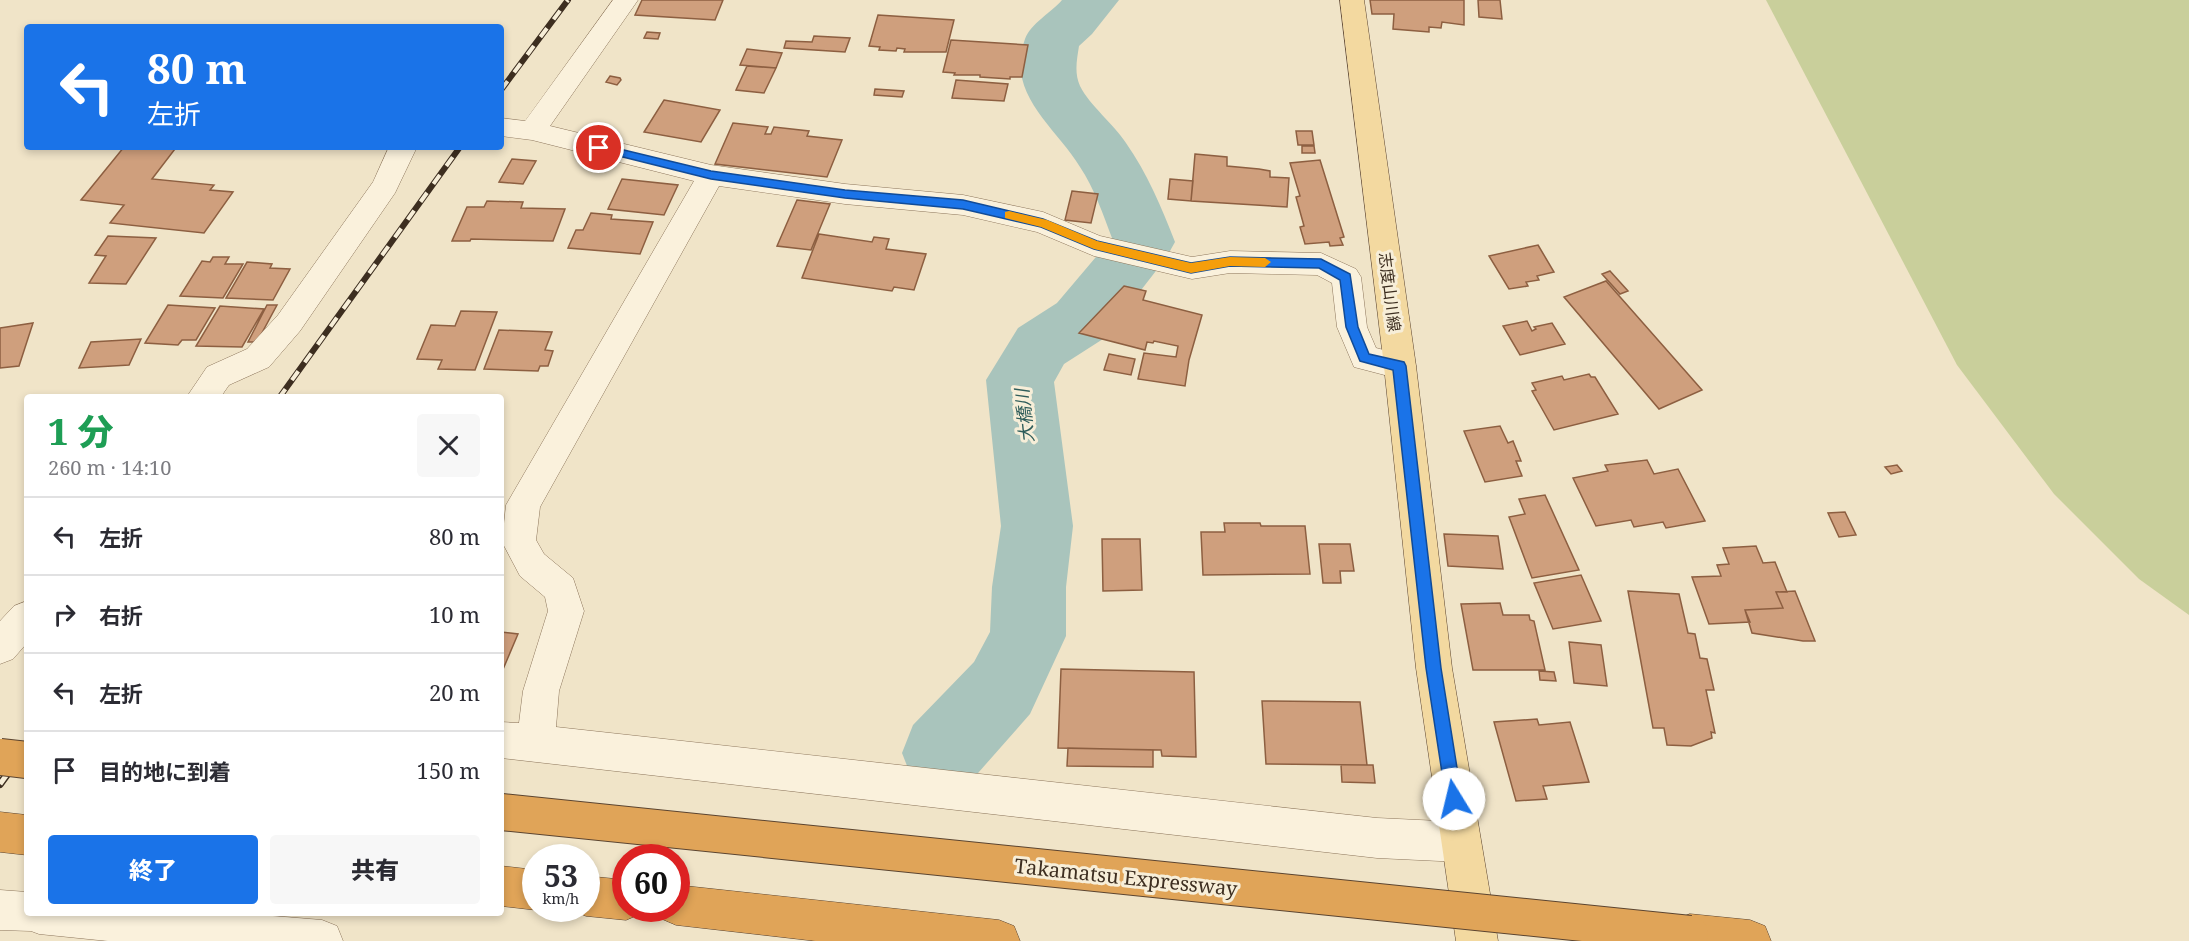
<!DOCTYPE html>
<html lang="ja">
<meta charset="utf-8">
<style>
:root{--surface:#fff;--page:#f7f7f7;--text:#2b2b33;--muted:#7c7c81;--line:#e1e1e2;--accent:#1a73e8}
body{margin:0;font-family:"Noto Serif","Noto Sans JP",serif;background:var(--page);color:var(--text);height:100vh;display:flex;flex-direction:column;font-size:22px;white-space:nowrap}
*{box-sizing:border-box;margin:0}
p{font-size:20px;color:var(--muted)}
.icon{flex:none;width:33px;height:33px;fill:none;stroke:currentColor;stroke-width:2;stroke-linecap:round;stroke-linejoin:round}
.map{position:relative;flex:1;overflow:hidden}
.side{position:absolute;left:24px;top:394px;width:480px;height:522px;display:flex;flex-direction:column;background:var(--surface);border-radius:6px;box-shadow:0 3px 9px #0003}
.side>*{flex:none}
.guide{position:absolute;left:24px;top:24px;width:480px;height:126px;border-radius:6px;box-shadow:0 3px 9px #0003;background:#1a73e8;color:#fff;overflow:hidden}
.speed{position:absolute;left:522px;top:844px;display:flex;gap:12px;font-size:30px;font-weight:700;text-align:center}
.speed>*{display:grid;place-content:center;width:78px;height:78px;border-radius:50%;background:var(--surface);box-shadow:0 3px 9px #0003;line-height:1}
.speed small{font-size:15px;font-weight:400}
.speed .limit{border:9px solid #d22;background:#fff;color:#111}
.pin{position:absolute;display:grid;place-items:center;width:51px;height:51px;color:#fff;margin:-26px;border:3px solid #fff;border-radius:50%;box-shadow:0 2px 6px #0007}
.me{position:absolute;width:66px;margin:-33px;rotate:351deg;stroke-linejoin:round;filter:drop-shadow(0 0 4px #0008)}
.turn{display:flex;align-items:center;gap:21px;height:126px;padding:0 24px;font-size:27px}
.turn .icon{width:78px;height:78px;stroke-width:2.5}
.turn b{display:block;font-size:42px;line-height:51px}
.round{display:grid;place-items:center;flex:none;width:63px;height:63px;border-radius:6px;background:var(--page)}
.headline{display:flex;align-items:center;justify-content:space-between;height:102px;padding:0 24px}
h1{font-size:36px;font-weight:800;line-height:45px;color:#1e9e55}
.button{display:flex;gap:12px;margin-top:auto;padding:12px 24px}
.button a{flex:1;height:69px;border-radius:6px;background:var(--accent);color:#fff;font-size:24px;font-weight:800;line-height:69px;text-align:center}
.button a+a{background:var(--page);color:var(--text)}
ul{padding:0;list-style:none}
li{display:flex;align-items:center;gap:18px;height:78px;padding:0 24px;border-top:2px solid var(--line)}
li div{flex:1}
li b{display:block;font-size:22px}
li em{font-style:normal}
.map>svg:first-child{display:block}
.green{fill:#c9cf9b}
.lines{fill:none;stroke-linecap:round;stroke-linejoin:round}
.river{fill:#a9c4bc;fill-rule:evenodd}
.building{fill:#cf9f7d;stroke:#8d5f41;stroke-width:1.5}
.minor-casing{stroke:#8d765c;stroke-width:1}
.major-casing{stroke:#5b4430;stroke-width:1}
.highway-casing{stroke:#5b4430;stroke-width:1}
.minor{fill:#faf1dc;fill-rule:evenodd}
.major{fill:#f3d9a0;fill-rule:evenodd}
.highway{fill:#e0a458;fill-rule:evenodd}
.rail-far1-casing{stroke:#3d2e20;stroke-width:6}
.rail-casing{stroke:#3d2e20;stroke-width:8}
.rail-far1{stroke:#f7eed8;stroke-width:4;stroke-dasharray:11;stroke-linecap:butt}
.rail{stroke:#f7eed8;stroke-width:5;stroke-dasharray:15;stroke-linecap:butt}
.highway-bridge-casing{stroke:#5b4430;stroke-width:38;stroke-linecap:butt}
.highway-bridge{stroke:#e0a458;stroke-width:36}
.route{fill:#1a73e8;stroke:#114b97;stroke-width:1.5}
.slow{fill:#f59e0b}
.labels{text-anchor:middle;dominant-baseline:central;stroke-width:6;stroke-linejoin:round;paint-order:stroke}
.street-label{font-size:16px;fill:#3d2e20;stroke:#f7eed8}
.water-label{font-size:18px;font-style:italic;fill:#2f5d5a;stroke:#f7eed8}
.near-street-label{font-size:20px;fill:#3d2e20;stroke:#f7eed8}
</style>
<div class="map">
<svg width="2189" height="941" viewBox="0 0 2189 941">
<rect width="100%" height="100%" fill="#f0e4c8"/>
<path class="green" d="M1766,0H2189V615L2139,579L2054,494L1957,365Z"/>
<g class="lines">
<path class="river" d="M1062,0H1119L1092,34L1079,46C1077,59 1074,73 1080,86C1090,106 1114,124 1126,143C1147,173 1162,208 1175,242L1166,258L1103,339L1064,364L1054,382L1073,526L1066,587V636L1030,714L971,781L942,792L913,781L902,753L913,725L974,662L990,632L992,587L1001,526L986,380L1018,328L1057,303L1112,238C1103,214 1094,188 1080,167C1055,126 1005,94 1025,39C1031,23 1051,13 1062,0Z"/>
</g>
<path class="building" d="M642,0H723L715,20L635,15Z
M1370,0H1464V25L1442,22L1441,28L1429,27V32L1393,29L1394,14H1372Z
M1478,0H1500L1502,19L1479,17Z
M878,15L954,20L946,52H904L905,49L897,48L896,51L879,50L880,47L869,46Z
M647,32L660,33L658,39L644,38Z
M814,36L850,38L845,52L784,48L786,41L812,42Z
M951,40L1028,45L1022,77H1010V79L980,77V75H954L955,73L943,72Z
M747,49L782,53L776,68L740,65Z
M747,66L776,68L764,93L736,90Z
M610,76L620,78L621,80L617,85L606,82Z
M956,80L1008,84L1004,101L952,98Z
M875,89L904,91L902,97L874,95Z
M664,100L720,110L701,142L644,132Z
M733,123L768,127L765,134H771L774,127L809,131L807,136L842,140L827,177L715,164Z
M1296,131H1312L1314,145H1298Z
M1302,146H1314L1315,153H1302Z
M124,147L175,149L152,179L214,185L210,190L233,192L204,233L110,223L124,205L81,200Z
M1195,154L1227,157V166L1259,169L1270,171V177L1289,178L1287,207L1191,201Z
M512,159L536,161L523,184L499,182Z
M1320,160L1344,237L1340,238L1343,245L1330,246L1329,242L1305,244L1300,227L1304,226L1296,197L1300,196L1290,163Z
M622,179L678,185L664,215L608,209Z
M1170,179L1193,181L1191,201L1168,199Z
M1072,191L1098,194L1091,223L1065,220Z
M797,200L830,204L811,250L777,246Z
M487,201L523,202L521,208L565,209L553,241L471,239L470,241H452L467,207H484Z
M591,213L612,215L611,219L653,222L640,254L568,248L576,230H583Z
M819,234L872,242L874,237L889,239L886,249L926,254L914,290L894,287L892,291L802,278Z
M108,236L156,238L126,284L89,283L106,256L95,255Z
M1538,245L1554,272L1537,276L1539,280L1526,282L1528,286L1509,289L1489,256Z
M213,257H229L225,264H243L223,298L180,296L202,261L210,262Z
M247,262L272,264L270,268L290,269L273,300L226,298Z
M1610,271L1628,291L1620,294L1602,274Z
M1606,281L1702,390L1659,409L1564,297Z
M1124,286L1146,291L1143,300L1202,315L1189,360L1185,386L1138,379L1144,353L1176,357L1178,346L1154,341L1153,343L1147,342L1145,350L1079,333Z
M168,305L215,308L196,340H182L178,345L145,343Z
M267,305H277L257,342H248Z
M220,306L264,309L242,347L196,346Z
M461,311L497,312L475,370L438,369L442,360L417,359L431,325L455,326Z
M1527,321L1532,331L1536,329L1534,327L1552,323L1565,344L1520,355L1503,326Z
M33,323L19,366L0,368V328Z
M499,330L552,332L545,350L553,351L548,366H540L538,371L484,369Z
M141,339L129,365L79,368L91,342Z
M1109,354L1135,359L1131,375L1104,370Z
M1589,374L1591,377H1595L1618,414L1554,430L1532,391L1536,390L1532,383L1562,376L1564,380Z
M1500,426L1508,443L1513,441L1521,461H1516L1522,476L1485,482L1464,431Z
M1647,460L1654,474L1678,469L1705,521L1666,528L1663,522L1634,527L1631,520L1596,526L1573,478L1608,471L1605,465Z
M1897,465L1902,471L1891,474L1885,467Z
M1545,495L1579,570L1532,578L1509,517L1525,514L1519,499Z
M1845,512L1856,535L1839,537L1828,513Z
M1224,523H1260L1261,526H1305L1310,574L1203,575L1201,532H1225Z
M1444,534L1498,536L1503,569L1448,566Z
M1102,539H1140L1142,590L1103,591Z
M1319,544H1350L1354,571H1340L1341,583H1323Z
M1756,546L1763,563L1775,562L1787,592H1776L1783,608L1745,610L1750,622L1709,624L1692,577L1721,576L1717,565L1729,564L1723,548Z
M1581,575L1601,621L1553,629L1534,583Z
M1628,591L1679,594L1688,633L1695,634L1700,658L1707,659L1714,690H1706L1715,733L1711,732L1712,738L1691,746L1667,745L1664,728H1653Z
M1795,591L1815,641H1803L1752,633L1745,610L1783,608L1776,592Z
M1500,603L1503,615H1529L1530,620L1534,621L1545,670H1473L1461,604Z
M501,632L518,634L501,674Z
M1569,642L1601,645L1607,686L1574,683Z
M1061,669L1194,672L1196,757L1162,756L1161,750L1058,748Z
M1539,671L1554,672L1556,681L1540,680Z
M1262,701L1360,702L1367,765L1266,764Z
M1537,719L1539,725L1570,722L1589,782L1543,786L1547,799L1516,801L1494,722Z
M1068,748L1153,750V767L1067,766Z
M1341,765H1373L1375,783L1342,782Z"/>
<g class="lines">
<defs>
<path id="minor" d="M613,0H638L550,126L711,165L845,184L963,195L1043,212L1100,236L1192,257L1230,251L1321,253L1356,269L1361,277L1367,327L1376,348L1411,357L1416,366L1411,375L1400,379L1354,367L1337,327L1332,283L1317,275L1230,273L1192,279L1094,256L1037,232L963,215L845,204L719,186L540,507L536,540L544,554L573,578L584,611L559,691L556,727L1377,818L1461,822L1475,828L1481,842L1475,856L1461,862L1377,858L501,758V722L519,723L523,691L548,611L545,597L520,576L502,542L506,505L694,181L532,140L501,136V118L525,121Z
M389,147H417L395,193L300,331L269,367L229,385L220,398H186L207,367L247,349L278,315L373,182Z
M27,601V643L13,659L0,664V621L14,606Z
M0,890L27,892V914H249L322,920L337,926L343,941H108L39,934L31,931L0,930Z"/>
<path id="major" d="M1340,0H1364L1416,366L1452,668L1498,941H1456L1416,668L1384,366Z"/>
<path id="highway" d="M0,812L27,815V855L0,852Z
M501,866L536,870V909H539L536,910L501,906Z
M586,876L626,880V909H642L640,914L626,920L586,916L572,910L586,909Z
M676,885L999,920L1014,926L1020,941H816L676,925L662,919L657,909H676Z
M1690,914L1750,920L1765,926L1771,941H1672L1670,934L1676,920Z"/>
</defs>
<use href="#minor" class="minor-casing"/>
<use href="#major" class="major-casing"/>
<use href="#highway" class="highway-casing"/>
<use href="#minor" class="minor"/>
<use href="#major" class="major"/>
<use href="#highway" class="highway"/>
<defs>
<path id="rail-far1" d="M501,90L568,0
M279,398L460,147"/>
<path id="rail" d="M0,784L27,747"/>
</defs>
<use href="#rail-far1" class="rail-far1-casing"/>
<use href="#rail" class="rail-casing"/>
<use href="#rail-far1" class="rail-far1"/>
<use href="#rail" class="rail"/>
<defs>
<path id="highway-bridge" d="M0,757L27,760
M501,812L1690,934"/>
</defs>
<use href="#highway-bridge" class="highway-bridge-casing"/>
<use href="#highway-bridge" class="highway-bridge"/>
</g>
<path class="route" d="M599,144L711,171L845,190L963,200L1043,219L1097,241L1191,263L1230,257L1321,259L1350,274L1358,327L1369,354L1404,362L1406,366L1441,668L1462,799L1460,804L1454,807L1448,804L1446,799L1426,668L1393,370L1360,361L1346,327L1340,280L1319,268L1230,266L1191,273L1094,249L1041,227L963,209L845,198L711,179L595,150L593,148Z"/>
<path class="slow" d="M1009,211L1047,220L1097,241L1191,263L1230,257L1265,258L1271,262L1265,267L1230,266L1191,273L1094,249L1041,227L1005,218V212Z"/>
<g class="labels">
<g class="street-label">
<text transform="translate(1390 292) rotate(83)">志度山川線</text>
</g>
<g class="water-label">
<text transform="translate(1024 416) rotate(-96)">大橋川</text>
</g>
<g class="near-street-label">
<text transform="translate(1126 877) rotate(6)">Takamatsu Expressway</text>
</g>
</g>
</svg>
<div class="speed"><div>53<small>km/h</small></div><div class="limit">60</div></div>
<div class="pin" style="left:599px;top:148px;background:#d93025"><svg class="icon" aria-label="arrive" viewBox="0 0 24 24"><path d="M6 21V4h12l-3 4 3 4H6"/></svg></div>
<svg class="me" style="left:1454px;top:799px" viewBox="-20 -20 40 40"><circle r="19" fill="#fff"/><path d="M0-13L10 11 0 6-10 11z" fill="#1a73e8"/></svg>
<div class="guide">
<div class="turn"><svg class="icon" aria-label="left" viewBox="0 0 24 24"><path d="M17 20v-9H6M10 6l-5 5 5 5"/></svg><div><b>80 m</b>左折</div></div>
</div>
<section class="side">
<div class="headline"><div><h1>1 分</h1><p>260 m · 14:10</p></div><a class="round"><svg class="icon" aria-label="close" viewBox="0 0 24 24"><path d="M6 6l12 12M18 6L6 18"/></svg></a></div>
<ul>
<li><svg class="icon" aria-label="left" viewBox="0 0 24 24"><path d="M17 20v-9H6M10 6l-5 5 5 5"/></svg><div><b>左折</b></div><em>80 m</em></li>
<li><svg class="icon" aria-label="right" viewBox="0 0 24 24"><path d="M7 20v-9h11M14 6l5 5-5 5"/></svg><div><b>右折</b></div><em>10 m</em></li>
<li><svg class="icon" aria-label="left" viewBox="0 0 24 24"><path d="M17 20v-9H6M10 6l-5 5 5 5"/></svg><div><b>左折</b></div><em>20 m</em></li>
<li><svg class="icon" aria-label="arrive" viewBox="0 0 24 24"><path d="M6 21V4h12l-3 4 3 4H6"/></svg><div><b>目的地に到着</b></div><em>150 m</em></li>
</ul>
<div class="button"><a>終了</a><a>共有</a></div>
</section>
</div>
